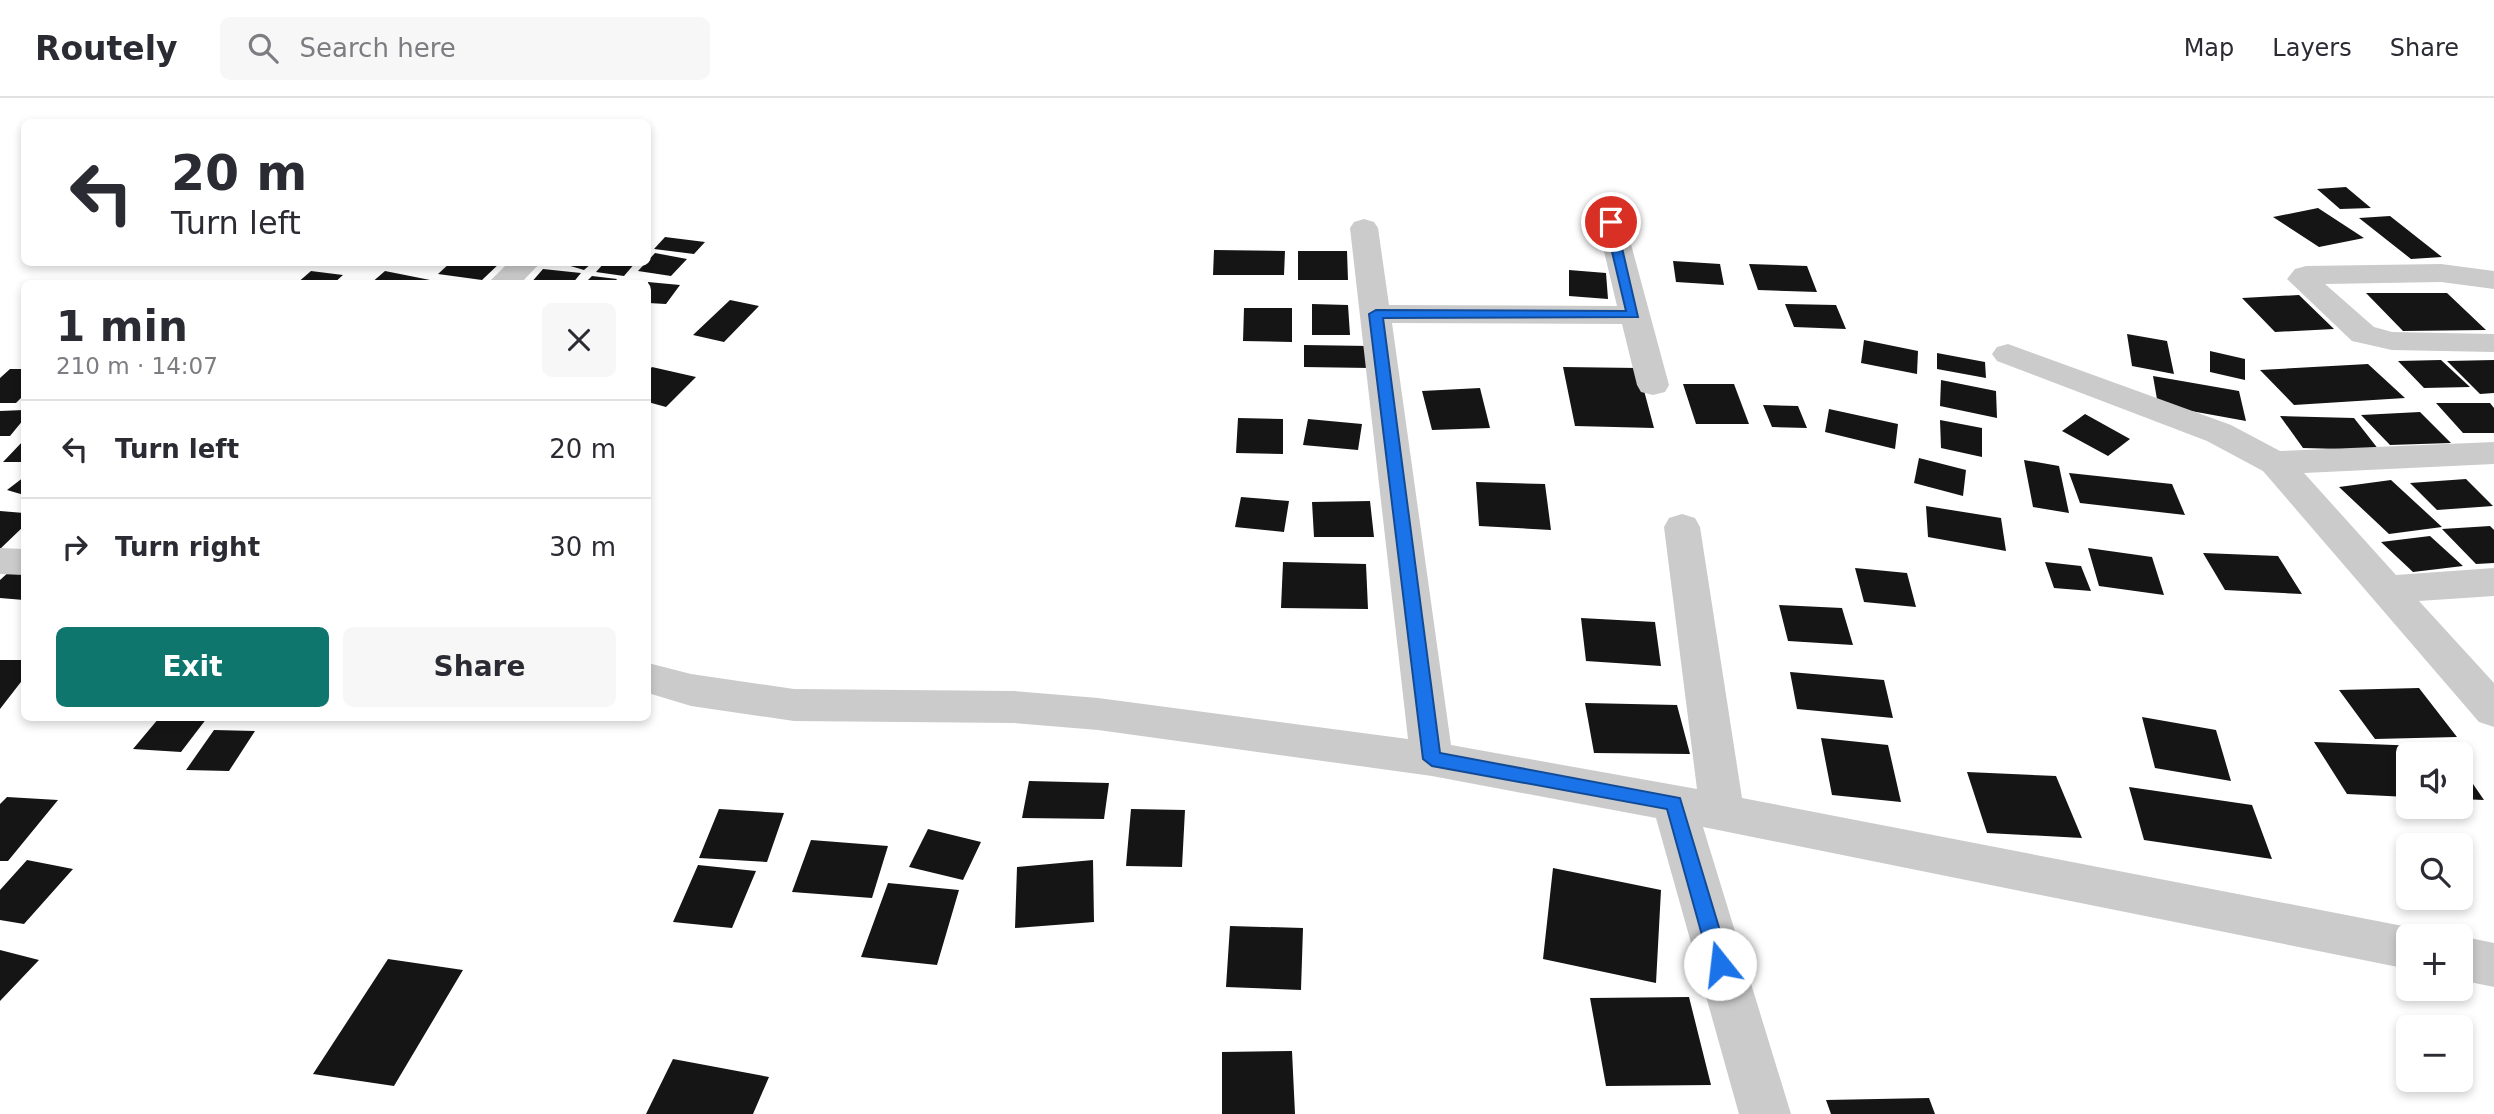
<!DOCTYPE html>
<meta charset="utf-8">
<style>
:root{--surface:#fff;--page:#f7f7f7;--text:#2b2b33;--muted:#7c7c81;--line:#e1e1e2;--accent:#0f766e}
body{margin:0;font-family:"DejaVu Sans",sans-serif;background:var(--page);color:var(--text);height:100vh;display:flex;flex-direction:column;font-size:26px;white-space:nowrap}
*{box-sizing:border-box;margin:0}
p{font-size:23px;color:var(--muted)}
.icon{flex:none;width:38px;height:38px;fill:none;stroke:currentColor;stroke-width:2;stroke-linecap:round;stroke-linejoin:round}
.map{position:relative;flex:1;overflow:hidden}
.details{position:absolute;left:21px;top:182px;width:630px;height:441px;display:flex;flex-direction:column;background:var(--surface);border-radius:10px;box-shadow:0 4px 10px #0003}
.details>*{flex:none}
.banner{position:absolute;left:21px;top:21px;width:630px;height:147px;border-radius:10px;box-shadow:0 4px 10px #0003;background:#fff;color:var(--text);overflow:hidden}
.tools{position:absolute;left:2396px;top:644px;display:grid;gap:14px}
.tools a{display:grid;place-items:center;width:77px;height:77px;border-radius:10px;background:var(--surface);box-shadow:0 4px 10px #0003;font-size:35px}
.pin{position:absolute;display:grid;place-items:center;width:60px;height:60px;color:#fff;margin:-30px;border:4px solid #fff;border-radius:50%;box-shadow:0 2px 7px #0007}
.me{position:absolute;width:77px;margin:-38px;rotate:344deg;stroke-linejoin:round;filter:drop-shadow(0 0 5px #0008)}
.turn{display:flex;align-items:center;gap:24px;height:147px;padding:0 35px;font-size:32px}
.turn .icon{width:91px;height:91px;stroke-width:2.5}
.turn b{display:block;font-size:49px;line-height:60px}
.round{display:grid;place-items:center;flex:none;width:74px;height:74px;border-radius:10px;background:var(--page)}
.overview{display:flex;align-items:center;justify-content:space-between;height:119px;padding:0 35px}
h1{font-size:42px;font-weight:700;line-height:52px}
.cta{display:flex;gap:14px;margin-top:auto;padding:14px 35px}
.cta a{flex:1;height:80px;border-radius:10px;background:var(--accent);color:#fff;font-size:28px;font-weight:700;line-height:80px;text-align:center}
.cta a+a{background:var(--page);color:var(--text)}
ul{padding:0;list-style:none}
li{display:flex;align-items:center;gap:21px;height:98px;padding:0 35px;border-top:2px solid var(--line)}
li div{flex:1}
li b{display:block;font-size:26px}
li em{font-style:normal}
header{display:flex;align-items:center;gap:42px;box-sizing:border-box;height:98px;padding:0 35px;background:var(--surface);border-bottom:2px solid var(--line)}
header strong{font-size:33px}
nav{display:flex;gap:38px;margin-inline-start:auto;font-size:24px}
.search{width:490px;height:63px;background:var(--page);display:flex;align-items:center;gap:18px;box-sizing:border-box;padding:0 24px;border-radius:10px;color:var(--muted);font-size:26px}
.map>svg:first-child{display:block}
.building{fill:#151515}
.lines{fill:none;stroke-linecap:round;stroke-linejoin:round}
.minor{fill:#cbcbcb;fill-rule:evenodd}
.route{fill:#1a73e8;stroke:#114b97;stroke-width:2}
</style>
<header>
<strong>Routely</strong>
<div class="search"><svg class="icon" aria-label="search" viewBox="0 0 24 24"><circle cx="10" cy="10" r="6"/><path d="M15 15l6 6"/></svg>Search here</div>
<nav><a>Map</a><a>Layers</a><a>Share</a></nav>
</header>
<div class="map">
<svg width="2494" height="1016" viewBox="0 0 2494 1016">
<rect width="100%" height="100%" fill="#fff"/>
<path class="building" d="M2346,89L2371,110L2340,111L2317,91Z
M2318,110L2364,140L2319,149L2273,119Z
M2390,118L2442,159L2411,161L2359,120Z
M665,139L705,144L694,156L654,151Z
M1214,152L1285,153L1284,177H1213Z
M1298,153H1347L1348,182H1298Z
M655,155L687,161L671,178L638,173Z
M1673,163L1720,166L1724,187L1676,184Z
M451,164H501L482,182L438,176Z
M557,164H593L584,172Z
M605,164H636L624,178L596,174Z
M1749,166L1807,168L1817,194L1758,192Z
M543,171L581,175L572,186H530Z
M1569,172L1606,175L1608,201L1569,198Z
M311,173L343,177L333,186H296Z
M385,173L435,183L431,186H370Z
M592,178L617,181L613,186H584Z
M648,184L680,187L666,206L648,205Z
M2366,195H2447L2486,232L2403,233Z
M2299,197L2334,231L2275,234L2242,200Z
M730,202L759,208L724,244L693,237Z
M1312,206L1348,207L1350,237H1312Z
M1785,206L1836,207L1846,231L1794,229Z
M1244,210H1292V244L1243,243Z
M2127,236L2167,243L2174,276L2132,268Z
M1864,242L1918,253L1917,276L1861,265Z
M1304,247L1369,248L1370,270L1304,269Z
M2210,253L2245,261V282L2210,274Z
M1937,255L1985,264L1986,280L1937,271Z
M2441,262L2470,289L2424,290L2398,263Z
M2494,262V295L2480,296L2447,263Z
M2368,266L2405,300L2294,307L2260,272Z
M652,269L696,279L666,309L648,304V273Z
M1563,269L1638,270L1654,330L1575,328Z
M10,271H24V297L16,305H0V280Z
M2153,278L2239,293L2246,323L2158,307Z
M1941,282L1996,293L1997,320L1940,308Z
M1683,286H1734L1749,326H1696Z
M1480,290L1490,330L1432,332L1422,293Z
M2436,305H2490L2494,310V335H2463Z
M1763,307L1798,308L1807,330L1772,329Z
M1829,311L1898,326L1895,351L1825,334Z
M24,312V321L10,338H0V313Z
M2420,314L2451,345L2390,347L2361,317Z
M2085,316L2130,341L2108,358L2062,333Z
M2280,318L2354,320L2379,352L2303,350Z
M1238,320L1283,321V356L1236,355Z
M1308,321L1362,326L1358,352L1303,347Z
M1940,322L1982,330V359L1941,350Z
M24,342V364H3Z
M1919,360L1966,372L1963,398L1914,385Z
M2024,362L2059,368L2069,415L2033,409Z
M2069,375L2172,386L2185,417L2080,405Z
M24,379V397L7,392Z
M2466,381L2493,408L2437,412L2410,385Z
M2391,382L2442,429L2389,436L2339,389Z
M1476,384L1545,386L1551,432L1479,428Z
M1241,399L1289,403L1284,434L1235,429Z
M1370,403L1374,439H1314L1312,404Z
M1926,408L2001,420L2006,453L1928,439Z
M0,413L24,415V428L0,451Z
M2490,428L2494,432V465L2476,466L2442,431Z
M2430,438L2463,468L2413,474L2381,444Z
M2088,450L2152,459L2164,497L2099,488Z
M2203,455L2278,458L2302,496L2225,492Z
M1283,464L1366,466L1368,511L1281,510Z
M2045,464L2081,468L2091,493L2054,490Z
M1855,470L1907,475L1916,509L1864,504Z
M11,472L24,473V502L0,500V482Z
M1779,507L1842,510L1853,547L1788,543Z
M1581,520L1655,524L1661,568L1586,563Z
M0,562H24V580L0,611Z
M1790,574L1884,582L1893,620L1797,611Z
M2419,590L2457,639L2375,641L2339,592Z
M1585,605L1677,607L1690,656L1594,655Z
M2142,619L2216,632L2231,683L2155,670Z
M159,620H207L181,654L133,651Z
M214,632L255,633L229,673L186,672Z
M1821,640L1888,647L1901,704L1832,697Z
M2314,644L2448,649L2453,656H2408V699L2347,696Z
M2460,667L2484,702L2460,701Z
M1967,674L2056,678L2082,740L1987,735Z
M1029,683L1109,685L1104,721L1022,720Z
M2129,689L2252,707L2272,761L2144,742Z
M7,699L58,702L8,763H0V706Z
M719,711L784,715L767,764L699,760Z
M1131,711L1185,712L1182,769L1126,768Z
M928,731L981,744L963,782L909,769Z
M811,742L888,748L872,800L792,794Z
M27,762L73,771L24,826L0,822V792Z
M1093,762L1094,824L1015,830L1017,769Z
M698,767L756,773L732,830L673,824Z
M1553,770L1661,792L1656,885L1543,861Z
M888,785L959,792L937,867L861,859Z
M1230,828L1303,830L1301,892L1226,889Z
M0,852L39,862L0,903Z
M388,861L463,872L394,988L313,976Z
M1689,899L1711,987L1606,988L1590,900Z
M1292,953L1295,1016H1222V954Z
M673,961L769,979L753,1016H646Z
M1929,1000L1935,1016H1831L1826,1002Z"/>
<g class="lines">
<path class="minor" d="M1611,115L1621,118L1625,124L1669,287L1665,294L1653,297L1641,294L1637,287L1622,226L1392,225L1451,647L1697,691L1664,429L1669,420L1682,416L1695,420L1700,429L1742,700L2408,829L2426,838H2408V871L1703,729L1791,1016H1739L1656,720L1432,678L1098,632L1014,625L794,623L691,608L648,595V565L691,576L794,591L1014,593L1098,600L1408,641L1350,130L1354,124L1364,121L1374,124L1378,130L1389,207L1617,208L1597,124L1601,118Z
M509,164H541L520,186H487Z
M2441,166L2494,173V191L2441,184L2325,186L2374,229L2392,234L2494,236V254L2392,252L2352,243L2287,181L2295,171L2306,168Z
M2008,246L2231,327L2280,353L2494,344V366L2304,375L2396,477L2494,470V498L2419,503L2494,585V629L2479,624L2263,373L2207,343L1997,263L1992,256L1997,249Z
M0,450L24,451V477L0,476Z
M2460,838L2494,845V889L2460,882Z"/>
</g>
<path class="route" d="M1611,120L1616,124L1638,219L1383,220L1440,655L1680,700L1730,866L1727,873L1720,875L1713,873L1710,866L1667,711L1432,668L1423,661L1369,216L1376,212L1626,213L1605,124Z"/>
</svg>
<div class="tools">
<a><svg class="icon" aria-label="sound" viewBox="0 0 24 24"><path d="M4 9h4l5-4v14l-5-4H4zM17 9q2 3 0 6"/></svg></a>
<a><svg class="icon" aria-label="search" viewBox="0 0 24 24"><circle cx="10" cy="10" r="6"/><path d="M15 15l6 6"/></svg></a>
<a>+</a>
<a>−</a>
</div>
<div class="pin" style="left:1611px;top:124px;background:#d93025"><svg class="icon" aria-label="arrive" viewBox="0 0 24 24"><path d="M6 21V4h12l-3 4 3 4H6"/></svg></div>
<svg class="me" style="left:1720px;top:866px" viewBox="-20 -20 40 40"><circle r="19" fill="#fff"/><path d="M0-13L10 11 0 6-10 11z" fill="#1a73e8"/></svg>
<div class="banner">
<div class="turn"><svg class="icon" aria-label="left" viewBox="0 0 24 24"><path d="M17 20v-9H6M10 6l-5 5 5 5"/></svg><div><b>20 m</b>Turn left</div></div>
</div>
<section class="details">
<div class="overview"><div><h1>1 min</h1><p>210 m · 14:07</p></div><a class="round"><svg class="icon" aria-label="close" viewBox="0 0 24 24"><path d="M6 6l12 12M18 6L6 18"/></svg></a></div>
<ul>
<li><svg class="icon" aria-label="left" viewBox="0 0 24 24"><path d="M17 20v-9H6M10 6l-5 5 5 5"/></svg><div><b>Turn left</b></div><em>20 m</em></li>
<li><svg class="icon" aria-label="right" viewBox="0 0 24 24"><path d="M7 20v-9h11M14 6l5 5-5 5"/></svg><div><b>Turn right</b></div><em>30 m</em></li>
</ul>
<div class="cta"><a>Exit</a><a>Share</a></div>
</section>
</div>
